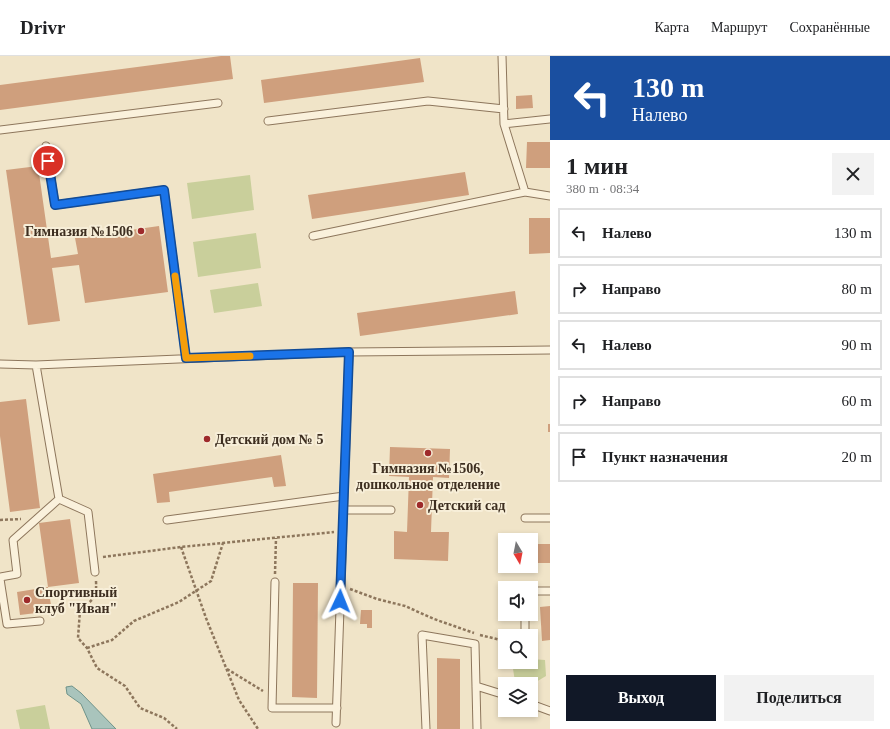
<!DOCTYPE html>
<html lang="ru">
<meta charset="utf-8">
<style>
:root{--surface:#fff;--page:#f2f2f2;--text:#202124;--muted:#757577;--line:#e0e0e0;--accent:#111827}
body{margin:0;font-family:Georgia,serif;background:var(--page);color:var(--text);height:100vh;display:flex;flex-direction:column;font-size:15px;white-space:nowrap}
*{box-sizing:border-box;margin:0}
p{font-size:13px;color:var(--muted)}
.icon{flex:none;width:22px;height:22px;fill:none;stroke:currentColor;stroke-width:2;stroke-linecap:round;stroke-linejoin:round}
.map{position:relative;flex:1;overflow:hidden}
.sheet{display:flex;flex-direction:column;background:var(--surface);width:340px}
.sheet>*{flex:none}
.hud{background:#1a4fa0;color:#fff;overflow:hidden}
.needle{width:26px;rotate:170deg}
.tools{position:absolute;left:498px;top:477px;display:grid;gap:8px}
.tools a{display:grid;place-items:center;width:40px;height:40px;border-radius:0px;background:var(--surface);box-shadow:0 2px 6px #0003;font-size:20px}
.pin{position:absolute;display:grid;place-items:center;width:34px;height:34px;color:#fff;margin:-17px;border:2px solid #fff;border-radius:50%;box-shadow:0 1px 4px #0007}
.me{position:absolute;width:44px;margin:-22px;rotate:2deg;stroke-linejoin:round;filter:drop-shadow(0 0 3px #0008)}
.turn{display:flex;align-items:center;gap:14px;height:84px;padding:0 16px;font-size:18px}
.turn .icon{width:52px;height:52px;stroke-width:2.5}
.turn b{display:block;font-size:28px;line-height:34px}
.round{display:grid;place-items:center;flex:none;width:42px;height:42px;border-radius:0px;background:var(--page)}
.head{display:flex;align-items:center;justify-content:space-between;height:68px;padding:0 16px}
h1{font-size:24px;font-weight:600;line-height:30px}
.primary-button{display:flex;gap:8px;margin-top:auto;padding:8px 16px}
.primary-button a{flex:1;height:46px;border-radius:0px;background:var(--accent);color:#fff;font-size:16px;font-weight:600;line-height:46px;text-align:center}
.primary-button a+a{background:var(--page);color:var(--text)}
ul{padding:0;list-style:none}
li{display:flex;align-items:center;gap:12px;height:50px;margin:0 8px 6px;padding:0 8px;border:2px solid var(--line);border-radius:0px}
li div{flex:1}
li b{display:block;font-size:15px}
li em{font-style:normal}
header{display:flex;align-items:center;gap:24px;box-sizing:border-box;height:56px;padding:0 20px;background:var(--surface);border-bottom:1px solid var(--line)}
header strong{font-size:19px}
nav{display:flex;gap:22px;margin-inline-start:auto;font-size:14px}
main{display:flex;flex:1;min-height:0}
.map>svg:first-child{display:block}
.green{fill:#c9cf9b}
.water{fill:#a9c4bc;stroke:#6f938a}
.building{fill:#cf9f7d}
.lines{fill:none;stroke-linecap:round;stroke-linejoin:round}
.service-casing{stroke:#8d765c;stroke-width:9}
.path{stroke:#8d765c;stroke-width:2.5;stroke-dasharray:3 2;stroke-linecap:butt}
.service{stroke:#faf1dc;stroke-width:7}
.route-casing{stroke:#114b97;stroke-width:10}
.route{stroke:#1a73e8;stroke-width:7}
.slow{stroke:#f59e0b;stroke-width:7}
.poi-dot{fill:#9e2a2b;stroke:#f7eed8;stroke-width:1.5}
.labels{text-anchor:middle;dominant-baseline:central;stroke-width:4;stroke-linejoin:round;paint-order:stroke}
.poi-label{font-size:14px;font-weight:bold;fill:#3d2e20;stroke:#f7eed8;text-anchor:start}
</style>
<header>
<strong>Drivr</strong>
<nav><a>Карта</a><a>Маршрут</a><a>Сохранённые</a></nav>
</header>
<main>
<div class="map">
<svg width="550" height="673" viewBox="0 0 550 673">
<rect width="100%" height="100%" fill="#f0e4c8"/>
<path class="green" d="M250,119L254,154L192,163L187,127Z
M256,177L261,212L198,221L193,186Z
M258,227L262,250L214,257L210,234Z
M531,603L545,604L546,620L536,626H515L512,606H531Z
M45,649L50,673H20L16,654Z"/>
<path class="water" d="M72,630L81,637L116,673H92L81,648L67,638L66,631Z"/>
<path class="building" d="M221,0H230L233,23L0,54V29Z
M420,2L424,26L264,47L261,24Z
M532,39L533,52L516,53V40Z
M527,86H550V112H526Z
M38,110L51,202L78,198L75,182L159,170L168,236L85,247L79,209L52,212L60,265L28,269L6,114Z
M465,116L469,139L312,163L308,139Z
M529,162H550V197L529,198Z
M515,235L518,258L360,280L357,257Z
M26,343L40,452L10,456L0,380V346Z
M548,368H550V376H548Z
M390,391L450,393L449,422L433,421L431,476H449L448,505L394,503V475L407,476L409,421L389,420Z
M281,399L286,430L274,431L272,421L169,436L170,446L157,447L153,418Z
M70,463L79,527L48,531L39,467Z
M531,488H550V507H531Z
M293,527H318L317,642L292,641Z
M48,531L52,555L20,559L17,536Z
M550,550V584L542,585L540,551Z
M361,554H372V572H367V568H360Z
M437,602L460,603V673H437Z"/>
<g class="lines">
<defs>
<path id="service" d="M502,0L504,68L525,136
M268,65L428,45L504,53
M504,68L550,63
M0,74L218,47
M46,90L55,149L164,134L186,302
M313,180L525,136L550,140
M0,308L36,309L349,296L550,294
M36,309L59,443L88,456L95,516
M344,454H391
M525,462H550
M167,464L344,440
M0,521L17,518L13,484L59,443
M0,523L7,568L40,565
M275,526L272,652H337
M531,535H550
M525,558V580
M476,630L505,639
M531,648L550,655
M336,667L349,296
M426,673L422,579L475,588L477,673"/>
</defs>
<use href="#service" class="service-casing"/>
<path class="path" d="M0,464L21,463
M181,491L206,562L239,644L258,673
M103,501L181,491L334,476
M275,518L276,482
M96,525C97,543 92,544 80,554L78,582L87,592L97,612L125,630L140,652L164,662L177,673
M350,533L377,543L405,550L434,563L474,577
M480,579L505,585
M87,592L112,584L134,565L179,546L211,525L223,487
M227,613L263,635"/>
<use href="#service" class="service"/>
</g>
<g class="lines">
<defs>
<path id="route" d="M48,105L55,149L164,134L186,302L349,296L340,545"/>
</defs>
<use href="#route" class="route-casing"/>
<use href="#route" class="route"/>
<path class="slow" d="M175,220L186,302L250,300"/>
</g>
<g class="poi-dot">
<circle cx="141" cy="175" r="4"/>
<circle cx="207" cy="383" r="4"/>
<circle cx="428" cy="397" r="4"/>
<circle cx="420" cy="449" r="4"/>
<circle cx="27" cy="544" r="4"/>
</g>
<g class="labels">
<g class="poi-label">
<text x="133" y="175" text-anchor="end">Гимназия №1506</text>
<text x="215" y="383">Детский дом № 5</text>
<text x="428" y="412" text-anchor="middle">Гимназия №1506,<tspan x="428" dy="16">дошкольное отделение</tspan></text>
<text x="428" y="449">Детский сад</text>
<text x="35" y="536">Спортивный<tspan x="35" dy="16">клуб "Иван"</tspan></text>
</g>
</g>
</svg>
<div class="tools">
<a><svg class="needle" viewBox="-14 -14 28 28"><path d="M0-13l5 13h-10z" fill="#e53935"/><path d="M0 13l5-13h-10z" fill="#757577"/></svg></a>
<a><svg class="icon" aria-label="sound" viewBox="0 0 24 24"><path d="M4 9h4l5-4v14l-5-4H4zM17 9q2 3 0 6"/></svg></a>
<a><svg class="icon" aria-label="search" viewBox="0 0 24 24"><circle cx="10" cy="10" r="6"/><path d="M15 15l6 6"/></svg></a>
<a><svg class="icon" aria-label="layers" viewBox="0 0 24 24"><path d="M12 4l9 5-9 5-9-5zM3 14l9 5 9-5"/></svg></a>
</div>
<div class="pin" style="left:48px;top:105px;background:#d93025"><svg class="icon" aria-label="arrive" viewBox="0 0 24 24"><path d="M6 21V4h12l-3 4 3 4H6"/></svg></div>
<svg class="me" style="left:340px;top:545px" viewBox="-20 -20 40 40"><path d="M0-17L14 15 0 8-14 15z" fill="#1a73e8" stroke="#fff" stroke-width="4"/></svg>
</div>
<section class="sheet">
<div class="hud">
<div class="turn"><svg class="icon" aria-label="left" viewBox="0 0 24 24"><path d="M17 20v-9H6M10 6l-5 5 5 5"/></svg><div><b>130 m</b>Налево</div></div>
</div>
<div class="head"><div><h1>1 мин</h1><p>380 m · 08:34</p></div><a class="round"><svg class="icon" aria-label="close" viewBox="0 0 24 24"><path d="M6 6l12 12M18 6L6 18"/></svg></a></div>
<ul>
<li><svg class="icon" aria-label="left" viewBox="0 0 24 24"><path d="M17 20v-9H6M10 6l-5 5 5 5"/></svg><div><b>Налево</b></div><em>130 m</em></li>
<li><svg class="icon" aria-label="right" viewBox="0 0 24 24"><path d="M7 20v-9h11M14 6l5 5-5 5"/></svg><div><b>Направо</b></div><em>80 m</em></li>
<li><svg class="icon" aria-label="left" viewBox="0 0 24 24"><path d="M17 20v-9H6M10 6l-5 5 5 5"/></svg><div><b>Налево</b></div><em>90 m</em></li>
<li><svg class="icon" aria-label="right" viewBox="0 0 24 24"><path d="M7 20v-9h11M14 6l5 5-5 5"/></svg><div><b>Направо</b></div><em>60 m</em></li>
<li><svg class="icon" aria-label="arrive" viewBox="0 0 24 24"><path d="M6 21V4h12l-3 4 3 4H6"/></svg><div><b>Пункт назначения</b></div><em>20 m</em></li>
</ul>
<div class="primary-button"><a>Выход</a><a>Поделиться</a></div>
</section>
</main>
